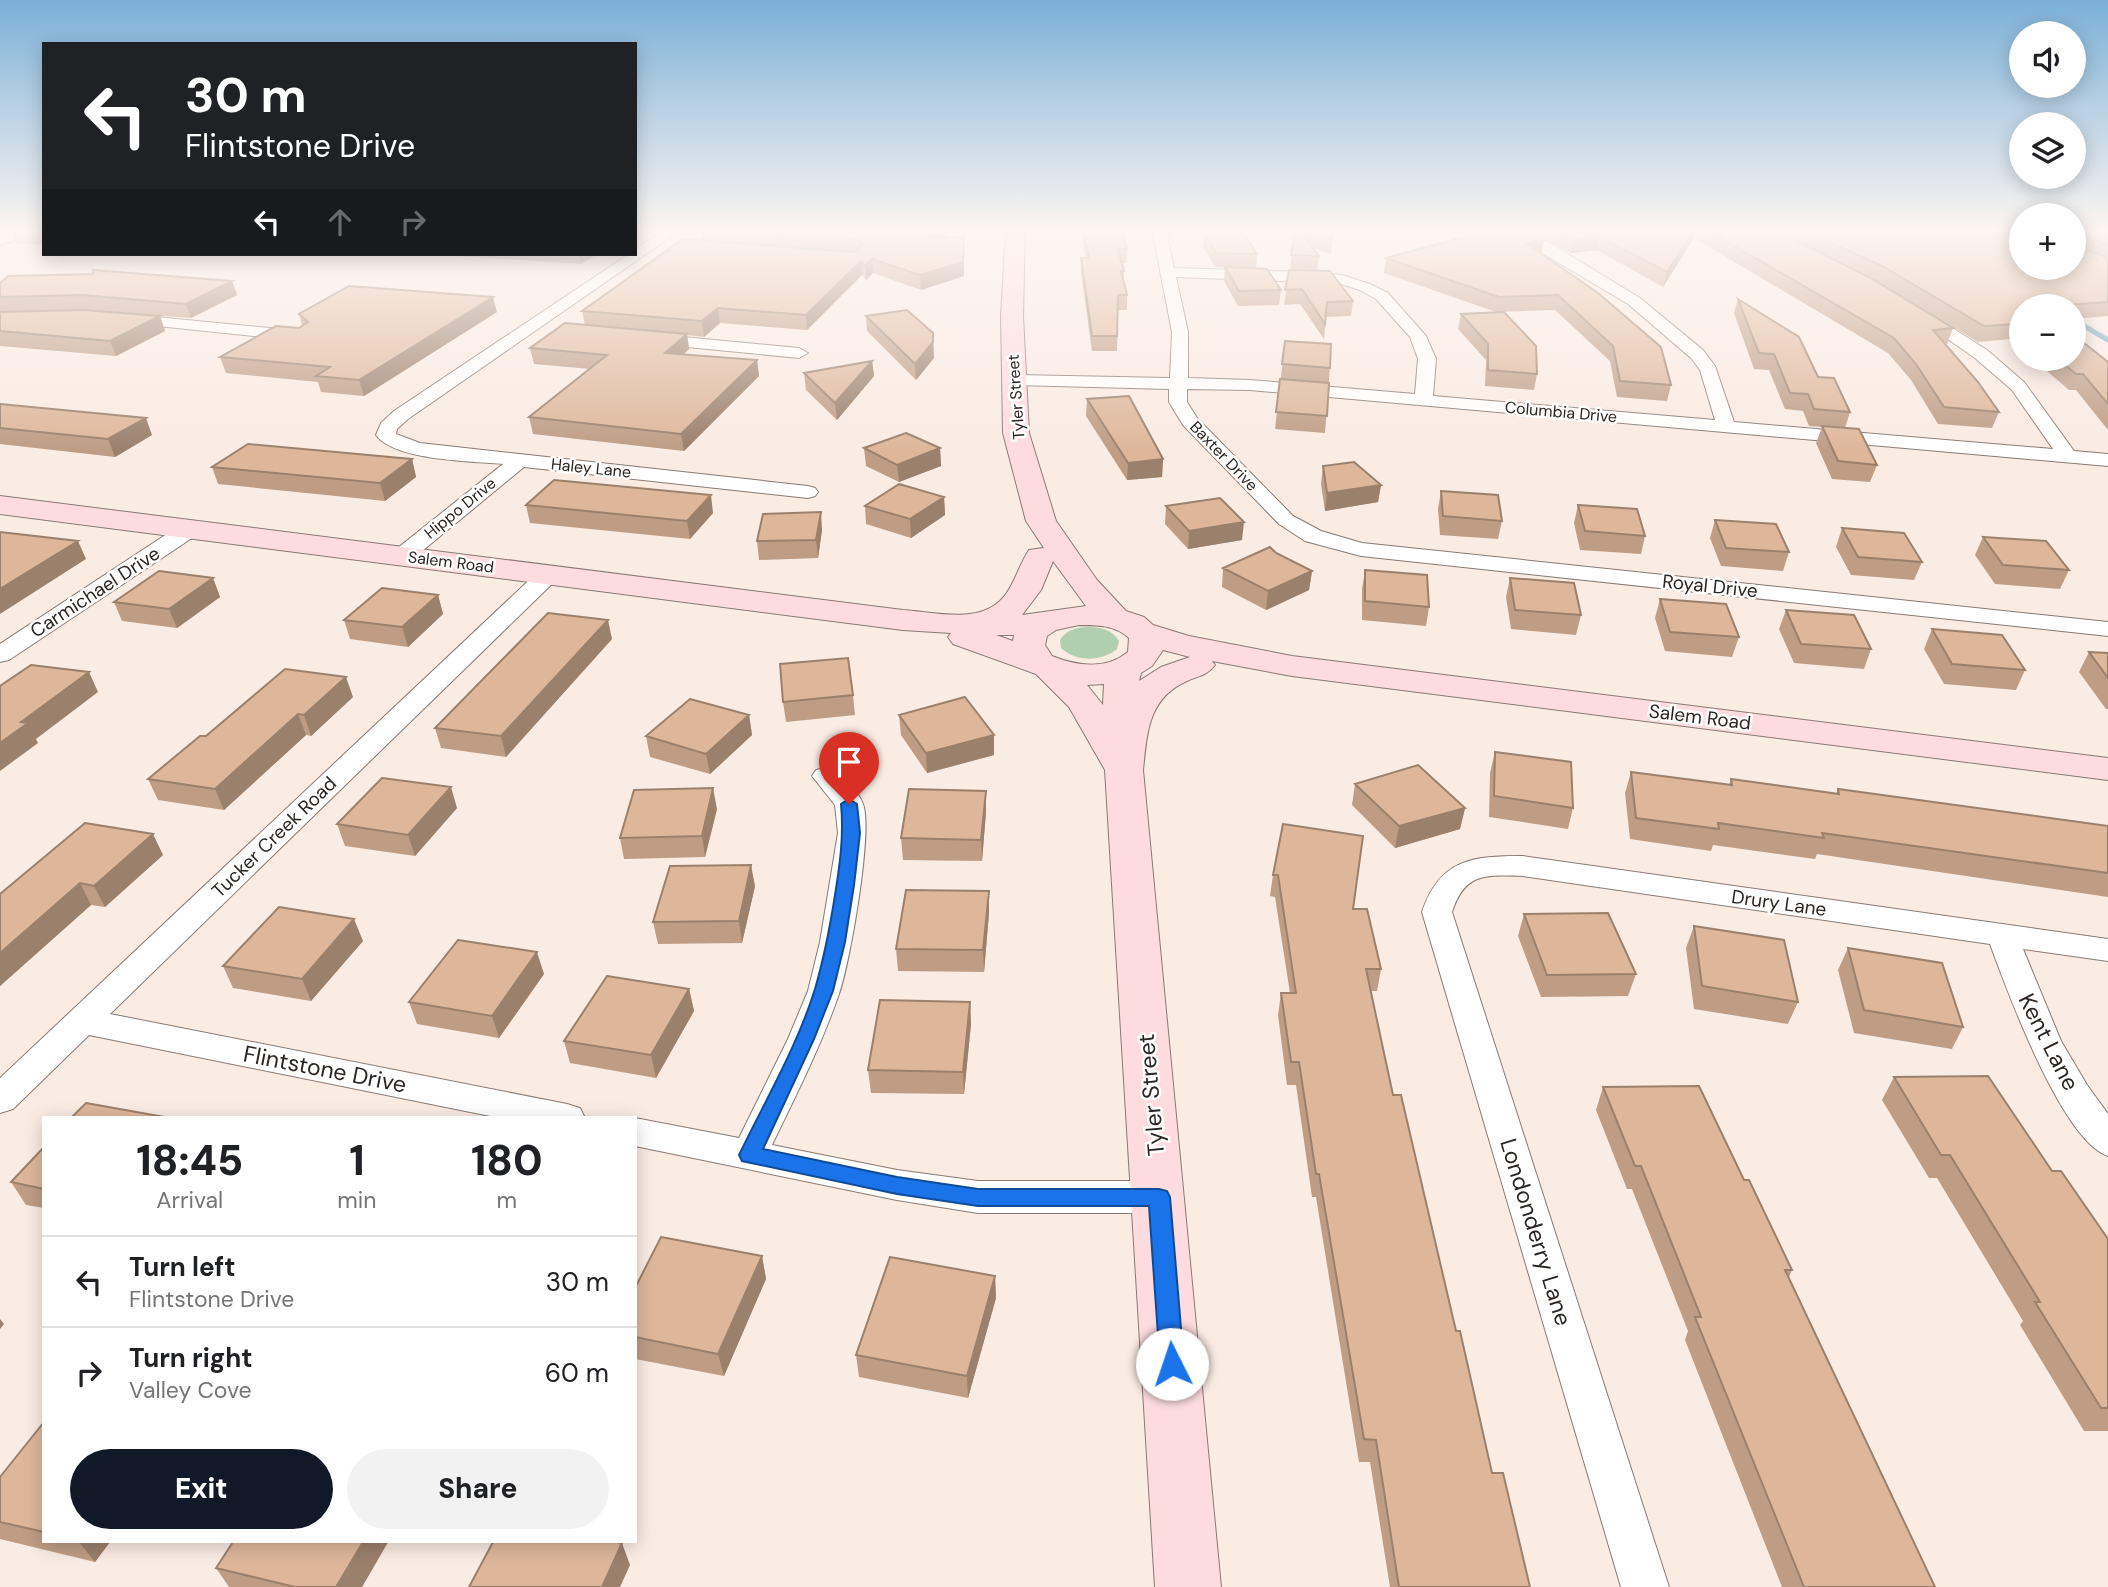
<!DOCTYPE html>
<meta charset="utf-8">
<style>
:root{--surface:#fff;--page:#f2f2f2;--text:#202124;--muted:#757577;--line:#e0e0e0;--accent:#111827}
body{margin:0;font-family:"DM Sans",sans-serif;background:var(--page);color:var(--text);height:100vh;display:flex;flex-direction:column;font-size:26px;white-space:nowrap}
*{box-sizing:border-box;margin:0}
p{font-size:23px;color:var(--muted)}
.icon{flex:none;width:38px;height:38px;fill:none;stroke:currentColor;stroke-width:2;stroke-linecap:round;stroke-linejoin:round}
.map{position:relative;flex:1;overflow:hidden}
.details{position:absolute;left:42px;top:1116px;width:595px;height:427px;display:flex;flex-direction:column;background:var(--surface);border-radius:0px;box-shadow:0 4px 18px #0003}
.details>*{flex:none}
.hud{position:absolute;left:42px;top:42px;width:595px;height:214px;border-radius:0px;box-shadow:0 4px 18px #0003;background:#202124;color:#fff;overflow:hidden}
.controls{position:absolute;left:2009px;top:21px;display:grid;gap:14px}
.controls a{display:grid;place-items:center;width:77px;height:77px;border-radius:50%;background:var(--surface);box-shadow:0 4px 18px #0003;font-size:35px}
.pin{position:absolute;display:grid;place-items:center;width:60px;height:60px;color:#fff;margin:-72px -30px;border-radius:50% 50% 50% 0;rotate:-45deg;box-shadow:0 0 7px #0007}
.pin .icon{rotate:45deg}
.me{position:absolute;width:77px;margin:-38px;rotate:356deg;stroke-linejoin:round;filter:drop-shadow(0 0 5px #0008)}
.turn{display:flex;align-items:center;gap:24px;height:147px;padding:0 28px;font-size:32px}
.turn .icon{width:91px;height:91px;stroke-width:2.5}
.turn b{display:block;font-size:49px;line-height:60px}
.lanes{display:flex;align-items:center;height:66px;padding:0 28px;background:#0003;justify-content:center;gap:35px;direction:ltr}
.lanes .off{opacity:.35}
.eta{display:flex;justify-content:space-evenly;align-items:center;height:119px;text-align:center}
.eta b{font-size:42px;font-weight:800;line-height:49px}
.primary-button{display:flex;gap:14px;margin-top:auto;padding:14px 28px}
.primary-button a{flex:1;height:80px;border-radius:42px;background:var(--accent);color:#fff;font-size:28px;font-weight:800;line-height:80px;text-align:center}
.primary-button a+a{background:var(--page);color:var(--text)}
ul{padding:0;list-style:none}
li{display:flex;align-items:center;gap:21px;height:91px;padding:0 28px;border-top:2px solid var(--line)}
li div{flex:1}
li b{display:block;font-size:26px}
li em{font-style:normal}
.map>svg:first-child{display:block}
.green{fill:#b0cfaf}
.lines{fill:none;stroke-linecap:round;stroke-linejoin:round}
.stream{stroke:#79a9be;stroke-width:5}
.street-casing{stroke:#887a74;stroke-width:2}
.secondary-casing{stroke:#887a74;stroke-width:2}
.street{fill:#fff;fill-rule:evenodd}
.secondary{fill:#fddbdf;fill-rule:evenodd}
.wall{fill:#bf9d85}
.shaded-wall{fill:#9b806c}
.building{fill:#deb79b;stroke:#9b806c;stroke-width:2}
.route{fill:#1a73e8;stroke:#114b97;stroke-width:2}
.labels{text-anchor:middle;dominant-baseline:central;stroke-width:5;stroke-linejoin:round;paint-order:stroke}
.far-street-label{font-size:16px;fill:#2b2523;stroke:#fff}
.street-label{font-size:19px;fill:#2b2523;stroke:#fff}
.near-street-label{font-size:23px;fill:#2b2523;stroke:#fff}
</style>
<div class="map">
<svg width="2108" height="1587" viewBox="0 0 2108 1587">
<rect width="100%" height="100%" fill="#faebe3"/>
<path class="green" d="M1086,627C1099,627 1112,629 1119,641L1117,649C1101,662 1076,662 1061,648L1060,640C1066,630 1075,628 1086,627Z"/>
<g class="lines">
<path class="stream" d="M2074,320L2108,340"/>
<defs>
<path id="street" d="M25,229H44V231L0,245V236Z
M666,229H682L408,419L397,429L396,434L420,443L808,486L815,488L818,492L815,496L808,498L524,467L410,561H394L391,556L394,551L503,464C472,461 395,461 376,435L381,423L394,411L629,254H635V249Z
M1152,229H1166L1174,268L1307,272L1342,275L1370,284L1388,293L1426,336L1436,359L1433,396L1715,420L1700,370L1691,358L1628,304L1502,229H1519L1553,245L1640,298L1703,350L1715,366L1734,422L2053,449L2012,390L1975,358L1913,315L1915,312H1927L1987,350L2024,382L2074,451L2108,454V466L1250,390L1187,389V402L1197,418L1293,516L1321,531L1362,543L2108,622V636L1361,556L1305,541L1279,524L1183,425L1169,402V389L1013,385L1004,380L1013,375L1170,378L1172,332ZM1176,277L1307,282L1341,284L1360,290L1376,299L1410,337L1418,359L1415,394L1250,380L1188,378V332Z
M125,314L301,331L309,336L301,341L119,322L117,319L119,316Z
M652,334L799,348L808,353L799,358L646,343L644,339L646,335Z
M190,523L198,524L201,529L198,534L9,660L0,662V644L182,524Z
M548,568L556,570L559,575L556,580L110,1014L567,1104L580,1108L585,1118H500L89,1035L13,1109L0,1113V1078L540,570Z
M826,768C839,771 858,790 863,804C873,831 850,963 839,994C821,1046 796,1095 772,1145L897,1170L978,1181H1159L1172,1186L1178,1197L1172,1208L1159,1213H978L897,1200L635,1146V1118L739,1138L788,1039L808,991L820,942L838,833L835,805L812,776L816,770Z
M1523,856L2108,939V961L2023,949L2061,1041L2087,1085L2108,1114V1156C2062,1141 2007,990 1990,944L1523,876C1486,875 1465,872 1452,912L1669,1587H1621L1422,912C1440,859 1472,856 1523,856Z"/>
<path id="secondary" d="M1006,229H1025L1023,316L1029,433L1056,521L1097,580L1126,611L1144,617L1153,625L1189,636L1292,656L2108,758V780L1292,676L1212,661L1215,665C1208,675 1198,676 1187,681C1148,698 1147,733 1143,770L1221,1587H1155L1105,770L1069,707L1036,674L953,644L948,637L951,633L903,630L0,514V496L903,610C937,612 983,626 1006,594C1016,580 1020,563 1029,550L1044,548L1026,521L1003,433L1001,316ZM1053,561L1086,606L1022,615L1041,590ZM1079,625C1097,625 1115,625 1129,638L1128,652C1106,670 1077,666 1052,656L1045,645L1047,636L1056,630ZM996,635H1014L1013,641ZM1163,650L1190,657L1161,667L1139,681L1141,673L1152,666ZM1104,684L1103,705L1087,685Z"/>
</defs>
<use href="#street" class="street-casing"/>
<use href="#secondary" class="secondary-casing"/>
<use href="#street" class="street"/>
<use href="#secondary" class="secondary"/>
</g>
<path class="wall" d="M0,229H44V245L16,243L11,230L0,233Z
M700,229H951L943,237H964V276L921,290L873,273L866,280L862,275L807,330L720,323L704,337L687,335L689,349L684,354L757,360L759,376L684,451L533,434L529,417L590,369L534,364L530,348L585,325L582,311L702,240Z
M1080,229H1121L1127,249L1126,263H1122L1124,271V281L1127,295V310H1118L1117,351H1092L1081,272V258H1086Z
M1295,229H1334L1331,254L1312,248L1319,256L1317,270L1290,269Z
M1440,229H1522L1544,241L1541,254L1671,385L1667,401L1617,397L1610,361L1555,310L1496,312L1384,273L1386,258L1471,235Z
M1524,229H2108V316L2074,319V306H2021V348L2011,339L1978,342L1870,277L1953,328L1947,344H1945L1999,412L1992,428L1938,424L1911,380L1888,353L1694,238L1663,287L1597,250L1571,253Z
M1204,232L1257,254L1256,268L1215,267L1203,246Z
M427,254H597L581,264Z
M1225,267L1281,290L1279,305L1238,306L1224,281Z
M1289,270L1353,301L1351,316L1326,317L1324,339L1300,304L1284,305Z
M232,281L237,295L191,318L83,310L160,316L165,331L116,356L0,346V283Z
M1738,299L1818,377L1850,412L1845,428L1877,465L1870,482L1832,479L1816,443L1822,427L1809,426L1803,411L1785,409L1769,370L1754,369L1734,313Z
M497,312L364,396L321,392L318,382L226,373L220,357L299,328L302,325L299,314Z
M1461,314L1537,374L1534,390L1485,386L1486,360L1458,329Z
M866,316L934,358L916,380L867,331Z
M1285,341L1330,368L1325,433L1275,429Z
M2033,359H2074L2108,362V430L2076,390H2069Z
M872,361L874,376L837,420L806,390L804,373Z
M1087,399L1163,459L1162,477L1127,480L1086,416Z
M0,404L152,435L115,457L0,444Z
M864,448H940L941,466L899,482L866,466Z
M412,459L416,477L385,501L218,484L212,467Z
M1323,466L1381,485L1378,502L1325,511L1321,484Z
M1441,491L1502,521L1498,539L1440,535L1438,509Z
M944,497L945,515L911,538L866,524L865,506Z
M526,505L713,513L690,539L530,523Z
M1578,505L1645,536L1641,554L1580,550L1574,523Z
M1166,506L1242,540L1188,549L1165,524Z
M1715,520L1789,552L1783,571L1721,566L1710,538Z
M1842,528L1922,562L1914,580L1851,575L1836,547Z
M822,530L818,558L759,560L757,541Z
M1983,537L2069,570L2060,589L1995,584L1975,555Z
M1223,568L1312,571L1309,590L1266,610L1222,587Z
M1365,570L1429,607L1426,626L1362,620V589Z
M213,578L220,597L177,628L122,621L114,602Z
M1510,578L1581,615L1576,635L1511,629L1506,597Z
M438,595L443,614L408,647L350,639L344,620Z
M1660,599L1739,637L1732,657L1665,651L1655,618Z
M1786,610L1871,649L1864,669L1794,663L1779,629Z
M1932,629L2025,670L2016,690L1944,684L1924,649Z
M612,639L506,757L441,748L435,728Z
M2089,652L2108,653V709H2106L2079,672Z
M853,695L855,715L786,722L783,702Z
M353,697L311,736L306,735L224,810L158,800L148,779L206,736Z
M749,715L752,735L710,774L650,757L646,736Z
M899,715L994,755L927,773L901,735Z
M1495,752L1573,808L1568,829L1489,817L1490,773Z
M1631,772L1729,785L1731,779L1836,794L1838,789L2108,826V897L1817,854L1815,859L1713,845L1711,851L1630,839L1625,793Z
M1355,784L1465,808L1460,829L1395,848L1352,805Z
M986,791V812L982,861L903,860L901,838Z
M457,808L415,856L345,846L337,824Z
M717,809L705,857L624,859L620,838Z
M1283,824L1353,909L1381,969L1377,991H1371L1393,1095L1456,1331L1492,1473L1530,1587H1390L1370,1462H1359L1316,1197H1312L1296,1085H1287L1278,1015L1281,993H1290L1275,897L1270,896L1273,875Z
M163,855L105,907L91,905L0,986V894Z
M755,886L742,943L658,944L653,922Z
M989,891V913L984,972L898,971L896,949Z
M1524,914L1636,974L1628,996L1541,997L1518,936Z
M1694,926L1798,1002L1788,1024L1694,1009L1686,948Z
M363,941L311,1001L233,988L223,966Z
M1848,948L1963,1027L1952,1049L1854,1033L1838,970Z
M544,974L499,1038L417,1024L409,1002Z
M689,989L694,1011L656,1078L570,1063L564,1041Z
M970,1002L971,1024L964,1094L871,1093L868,1070Z
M1894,1077L2052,1171L2108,1239V1431H2084L2020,1325L2023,1321L1937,1178H1929L1882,1100Z
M1603,1087L1744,1180L1792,1270L1789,1277L1935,1587H1782L1685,1340L1688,1331L1632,1189H1627L1596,1110Z
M44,1147V1208L26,1205L11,1182Z
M762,1256L766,1279L724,1376L635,1359V1288Z
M995,1276L996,1298L968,1398L859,1377L856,1355Z
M44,1422V1542H110L95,1562L0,1539V1477Z
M388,1542L362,1587H229L216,1568Z"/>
<path class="shaded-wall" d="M0,229H17H11V230L0,233Z
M937,229H951L930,251L929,237Z
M1694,229H1696L1694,238L1663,287L1667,272Z
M964,237V276L921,290L920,275Z
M1600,237L1597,250L1571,253L1574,239Z
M1544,241L1541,255L1526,243Z
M579,254H597L581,264Z
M872,259L873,273L866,280L865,266Z
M861,261L862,275L807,330L806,315Z
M232,281L237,295L191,318L186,304Z
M493,297L497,312L364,396L359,380Z
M718,308L720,323L704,337L702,321Z
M160,316L165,331L116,356L110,341Z
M933,333L934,358L916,380L915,364Z
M687,334L689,349L667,368L665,353Z
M757,360L759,376L684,451L681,434Z
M872,361L874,376L837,420L835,403Z
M146,418L152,435L115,457L108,439Z
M940,448L941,466L899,482L897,465Z
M412,459L416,477L385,501L380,483Z
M1163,459L1162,477L1127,480L1128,463Z
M1381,485L1378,502L1325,511L1327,493Z
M711,495L713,513L690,539L687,521Z
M944,497L945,515L911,538L910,519Z
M821,512L822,530L818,558L816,540Z
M1244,522L1242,540L1188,549L1189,531Z
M78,541L86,559L0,614V589Z
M1312,571L1309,590L1266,610L1268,591Z
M213,578L220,597L177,628L169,609Z
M438,595L443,614L408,647L402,627Z
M608,620L612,639L506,757L501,736Z
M89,672L98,692L36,739L38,743L0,771V743L21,722Z
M346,677L353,697L311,736L304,715Z
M298,714L306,735L224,810L215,789Z
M749,715L752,735L710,774L706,754Z
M994,735V755L927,773L926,753Z
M451,787L457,808L415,856L408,835Z
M713,788L717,809L705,857L702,836Z
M986,791V812L982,861L981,840Z
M1465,808L1460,829L1395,848L1399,826Z
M153,834L163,855L105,907L94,886Z
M751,865L755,886L742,943L739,921Z
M80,883L91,905L0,986V953Z
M989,891V913L984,972L983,950Z
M354,919L363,941L311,1001L302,979Z
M537,952L544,974L499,1038L492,1016Z
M689,989L694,1011L656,1078L651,1055Z
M970,1002L971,1024L964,1094L963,1072Z
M762,1256L766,1279L724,1376L718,1354Z
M995,1276L996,1298L968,1398L967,1376Z
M0,1319L4,1324L0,1329Z
M79,1542H110L95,1562Z
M363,1542H388L362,1587H336Z
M622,1543L630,1565L620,1587H602Z"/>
<path class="building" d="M11,229H44V231Z
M726,229H937L929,237H964L963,262L920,275L872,259L865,266L861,261L806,315L718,308L702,321L582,311L683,239L855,252L864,244L855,239Z
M1083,229H1121L1127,249H1118L1124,271H1121L1127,295H1118L1117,336H1092L1081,258H1089Z
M1295,229H1298L1319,256L1291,255Z
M1298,229H1334L1333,240Z
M1494,229H1522L1544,241L1526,243L1598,293L1661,347L1671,385L1620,381L1613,346L1558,295L1499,297L1386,258Z
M1553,229H1694L1667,272L1600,237L1574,239Z
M1705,229H1772L1869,277L1953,328L1933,330L1978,382L1999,412L1944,407L1916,364L1894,338Z
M1801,229H2021V268H2074V229H2108V245L2078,234L2079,247L2108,258V302L2050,306H2021V328L2017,324L1984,326L1882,266Z
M1242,231L1257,254L1216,253L1204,232Z
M1225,267L1267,269L1281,290L1239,291Z
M93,270L232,281L186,304L83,295L0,297V283L8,276L93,274Z
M1289,270L1330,271L1353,301L1327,302L1325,324L1302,289L1285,290Z
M349,286L493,297L359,380L316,376L330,367L220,357L276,326L299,328L308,322L299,314Z
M1738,299L1799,337L1818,377L1834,378L1850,412L1814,409L1808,394L1790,393L1774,354L1759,353Z
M83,310L160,316L110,341L0,331V312Z
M907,310L933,333V342L915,364L866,316Z
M1504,312L1536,346L1537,374L1488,370V344L1461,314Z
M565,323L687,334L665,353L757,360L681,434L529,417L607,355L530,348Z
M2074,335L2108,362V404L2083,374H2076L2058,359H2074Z
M1285,341L1331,344L1330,368L1282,364Z
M872,361L835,403L804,373Z
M1280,379L1329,383L1327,416L1276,412Z
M1129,396L1163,459L1128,463L1087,399Z
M0,404L146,418L108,439L0,428Z
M1822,426L1859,429L1877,465L1838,461Z
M906,433L940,448L897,465L864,448Z
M248,444L412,459L380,483L212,467Z
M1354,462L1381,485L1327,493L1323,466Z
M554,480L711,495L687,521L526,505Z
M899,484L944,497L910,519L865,506Z
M1441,491L1498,495L1502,521L1443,516Z
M1220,498L1244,522L1189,531L1166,506Z
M1578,505L1637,509L1645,536L1585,531Z
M821,512L816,540L757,541L763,514Z
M1715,520L1776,524L1789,552L1726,548Z
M1842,528L1904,533L1922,562L1858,557Z
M0,532L78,541L0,589Z
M1983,537L2046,541L2069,570L2003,565Z
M1270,547L1276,553L1312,571L1268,591L1223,568Z
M1365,570L1427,575L1429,607L1365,601Z
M159,571L213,578L169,609L114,602Z
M1510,578L1574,583L1581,615L1515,610Z
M382,588L438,595L402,627L344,620Z
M1660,599L1726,604L1739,637L1670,632Z
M1786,610L1854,615L1871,649L1801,644Z
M548,613L608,620L501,736L435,728Z
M1932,629L2002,635L2025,670L1952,664Z
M2089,652L2108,653V678Z
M848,658L853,695L783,702L780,664Z
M31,665L89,672L21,722L28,723L0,743V686Z
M285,669L346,677L304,715L298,714L215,789L148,779L200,736H206Z
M965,697L994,735L926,753L899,715Z
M690,699L749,715L706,754L646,736Z
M1495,752L1571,762L1573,808L1494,796Z
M1418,765L1465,808L1399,826L1355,784Z
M1631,772L1732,785L1731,779L1839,794L1838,789L2108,826V873L1822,833L1824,838L1718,823L1719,829L1636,818Z
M382,778L451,787L408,835L337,824Z
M713,788L702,836L620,838L634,790Z
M909,789L986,791L981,840L901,838Z
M85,823L153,834L94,886L80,883L0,953V894Z
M1283,824L1363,836L1353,909H1367L1381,969H1366L1393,1095H1401L1456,1331H1460L1492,1473H1503L1530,1587H1399L1376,1440L1364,1439L1319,1174H1316L1299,1062H1291L1281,993H1296L1278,875H1273Z
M751,865L739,921L653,922L670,866Z
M906,890L989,891L983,950L896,949Z
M279,907L354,919L302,979L223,966Z
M1608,913L1636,974L1547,975L1524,914Z
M1694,926L1784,940L1798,1002L1702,986Z
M458,940L537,952L492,1016L409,1002Z
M1848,948L1942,963L1963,1027L1864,1010Z
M607,976L689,989L651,1055L564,1041Z
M880,1000L970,1002L963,1072L868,1070Z
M1988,1076L2052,1171H2061L2108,1239V1408H2101L2035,1302H2040L1950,1155H1941L1894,1077Z
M1699,1086L1744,1180H1749L1792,1270H1785L1935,1587H1804L1695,1317H1701L1641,1166H1635L1603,1087Z
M86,1103L170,1118H71Z
M44,1147V1189L11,1182Z
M661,1237L762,1256L718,1354L635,1337V1288Z
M890,1257L995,1276L967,1376L856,1355Z
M44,1422V1532L0,1522V1477Z
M233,1542H363L336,1587H295L216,1568Z
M493,1542H617L622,1543L602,1587H469Z"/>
<linearGradient id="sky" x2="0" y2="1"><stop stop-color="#7bb0d7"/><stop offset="0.51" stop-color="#fdf6f2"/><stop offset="1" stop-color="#fdf6f2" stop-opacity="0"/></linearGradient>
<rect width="2108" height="451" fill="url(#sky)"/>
<path class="route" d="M849,799L857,804L860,833L854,885L845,942L833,991L814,1039L763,1149L897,1177L978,1189H1159L1167,1191L1170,1197L1184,1364L1180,1372L1172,1375L1163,1372L1160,1364L1149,1206H978L897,1194L742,1161L739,1155C765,1101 797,1047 815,989C824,958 830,927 835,895C840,864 844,835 841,804Z"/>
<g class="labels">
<g class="far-street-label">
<text transform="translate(1016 397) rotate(-94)">Tyler Street</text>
<text transform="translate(1561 412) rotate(5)">Columbia Drive</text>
<text transform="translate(1224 456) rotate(46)">Baxter Drive</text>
<text transform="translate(591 468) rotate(6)">Haley Lane</text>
<text transform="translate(460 508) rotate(-39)">Hippo Drive</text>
<text transform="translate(451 562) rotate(7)">Salem Road</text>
</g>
<g class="street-label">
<text transform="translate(1710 586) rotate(6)">Royal Drive</text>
<text transform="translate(95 592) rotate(-33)">Carmichael Drive</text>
<text transform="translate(1700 717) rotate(7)">Salem Road</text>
<text transform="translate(274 837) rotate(-44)">Tucker Creek Road</text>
<text transform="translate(1779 903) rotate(8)">Drury Lane</text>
</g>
<g class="near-street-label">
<text transform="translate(2049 1042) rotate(63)">Kent Lane</text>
<text transform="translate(325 1069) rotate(11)">Flintstone Drive</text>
<text transform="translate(1151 1095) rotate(-95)">Tyler Street</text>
<text transform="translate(1536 1232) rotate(73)">Londonderry Lane</text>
</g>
</g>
</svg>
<div class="controls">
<a><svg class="icon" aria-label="sound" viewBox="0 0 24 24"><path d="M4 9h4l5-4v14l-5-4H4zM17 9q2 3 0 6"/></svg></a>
<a><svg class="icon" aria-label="layers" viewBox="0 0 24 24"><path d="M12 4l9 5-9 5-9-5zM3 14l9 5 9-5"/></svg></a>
<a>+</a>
<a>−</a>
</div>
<div class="pin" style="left:849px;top:804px;background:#d93025"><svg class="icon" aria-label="arrive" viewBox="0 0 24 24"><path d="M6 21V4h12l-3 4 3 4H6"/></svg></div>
<svg class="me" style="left:1172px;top:1364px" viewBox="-20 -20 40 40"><circle r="19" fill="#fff"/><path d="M0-13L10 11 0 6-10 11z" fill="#1a73e8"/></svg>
<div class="hud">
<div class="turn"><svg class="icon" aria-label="left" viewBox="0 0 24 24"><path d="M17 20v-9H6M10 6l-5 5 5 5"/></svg><div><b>30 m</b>Flintstone Drive</div></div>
<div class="lanes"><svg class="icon" aria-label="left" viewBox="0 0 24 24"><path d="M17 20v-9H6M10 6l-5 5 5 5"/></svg><svg class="icon off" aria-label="ahead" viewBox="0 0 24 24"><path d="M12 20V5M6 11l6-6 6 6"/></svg><svg class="icon off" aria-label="right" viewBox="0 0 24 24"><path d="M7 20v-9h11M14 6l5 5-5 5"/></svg></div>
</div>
<section class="details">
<div class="eta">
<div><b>18:45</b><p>Arrival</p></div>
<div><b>1</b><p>min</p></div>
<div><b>180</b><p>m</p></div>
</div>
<ul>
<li><svg class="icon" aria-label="left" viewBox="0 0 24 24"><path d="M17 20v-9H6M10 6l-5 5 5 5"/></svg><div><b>Turn left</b><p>Flintstone Drive</p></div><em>30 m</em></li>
<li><svg class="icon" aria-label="right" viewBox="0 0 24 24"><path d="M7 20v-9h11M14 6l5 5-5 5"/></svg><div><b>Turn right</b><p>Valley Cove</p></div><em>60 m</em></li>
</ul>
<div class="primary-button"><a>Exit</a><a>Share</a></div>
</section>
</div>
